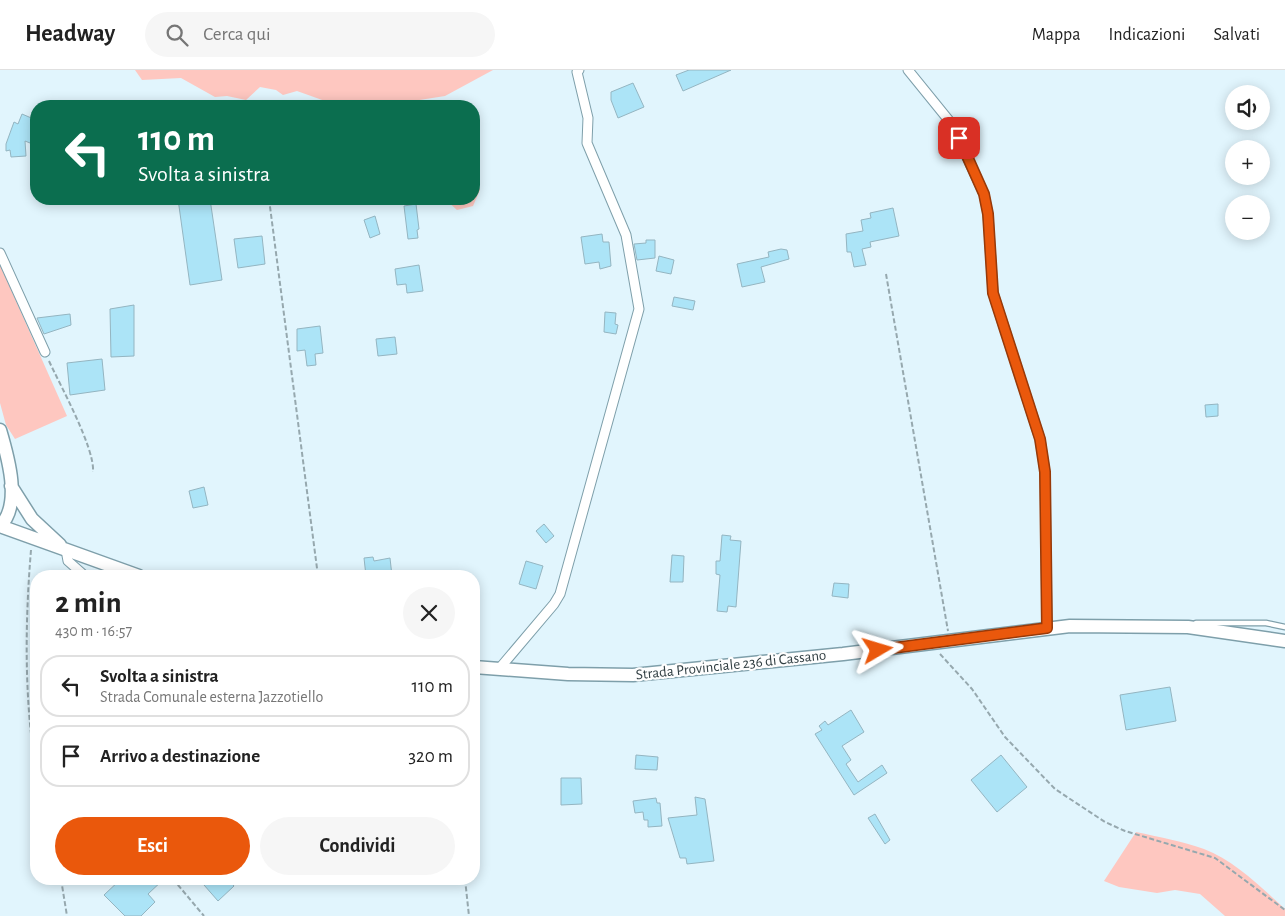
<!DOCTYPE html>
<html lang="it">
<meta charset="utf-8">
<style>
:root{--surface:#fff;--page:#f6f6f6;--text:#222;--muted:#767676;--line:#e0e0e0;--accent:#ea580c}
body{margin:0;font-family:"Alegreya Sans",sans-serif;background:var(--page);color:var(--text);height:100vh;display:flex;flex-direction:column;font-size:19px;white-space:nowrap}
*{box-sizing:border-box;margin:0}
p{font-size:16px;color:var(--muted)}
.icon{flex:none;width:28px;height:28px;fill:none;stroke:currentColor;stroke-width:2;stroke-linecap:round;stroke-linejoin:round}
.map{position:relative;flex:1;overflow:hidden}
.side{position:absolute;left:30px;top:500px;width:450px;height:315px;display:flex;flex-direction:column;background:var(--surface);border-radius:20px;box-shadow:0 2px 12px #0003}
.side>*{flex:none}
.banner{position:absolute;left:30px;top:30px;width:450px;height:105px;border-radius:20px;box-shadow:0 2px 12px #0003;background:#0b6e4f;color:#fff;overflow:hidden}
.controls{position:absolute;left:1225px;top:15px;display:grid;gap:10px}
.controls a{display:grid;place-items:center;width:45px;height:45px;border-radius:50%;background:var(--surface);box-shadow:0 2px 12px #0003;font-size:25px}
.pin{position:absolute;display:grid;place-items:center;width:42px;height:42px;color:#fff;margin:-21px;border-radius:10px;box-shadow:0 2px 8px #0006}
.me{position:absolute;width:55px;margin:-28px;rotate:83deg;stroke-linejoin:round;filter:drop-shadow(0 0 4px #0008)}
.turn{display:flex;align-items:center;gap:18px;height:105px;padding:0 25px;font-size:22px}
.turn .icon{width:65px;height:65px;stroke-width:2.5}
.turn b{display:block;font-size:35px;line-height:42px}
.round{display:grid;place-items:center;flex:none;width:52px;height:52px;border-radius:26px;background:var(--page)}
.head{display:flex;align-items:center;justify-content:space-between;height:85px;padding:0 25px}
h1{font-size:30px;font-weight:700;line-height:38px}
.cta{display:flex;gap:10px;margin-top:auto;padding:10px 25px}
.cta a{flex:1;height:58px;border-radius:30px;background:var(--accent);color:#fff;font-size:20px;font-weight:700;line-height:58px;text-align:center}
.cta a+a{background:var(--page);color:var(--text)}
ul{padding:0;list-style:none}
li{display:flex;align-items:center;gap:15px;height:62px;margin:0 10px 8px;padding:0 15px;border:2px solid var(--line);border-radius:20px}
li div{flex:1}
li b{display:block;font-size:19px}
li em{font-style:normal}
header{display:flex;align-items:center;gap:30px;box-sizing:border-box;height:70px;padding:0 25px;background:var(--surface);border-bottom:1px solid var(--line)}
header strong{font-size:24px}
nav{display:flex;gap:28px;margin-inline-start:auto;font-size:18px}
.search{width:350px;height:45px;background:var(--page);display:flex;align-items:center;gap:12px;box-sizing:border-box;padding:0 18px;border-radius:28px;color:var(--muted);font-size:19px}
.map>svg:first-child{display:block}
.green{fill:#fec7c0}
.building{fill:#ace4f7;stroke:#94b5c1}
.lines{fill:none;stroke-linecap:round;stroke-linejoin:round}
.lane-casing{stroke:#7e9faa;stroke-width:7}
.street-casing{stroke:#7e9faa;stroke-width:11}
.secondary-casing{stroke:#7e9faa;stroke-width:15}
.path{stroke:#96a8ae;stroke-width:2;stroke-dasharray:5 2.5;stroke-linecap:butt}
.lane{stroke:#fff;stroke-width:4.5}
.street{stroke:#fff;stroke-width:9}
.secondary{stroke:#fff;stroke-width:12}
.route-casing{stroke:#983908;stroke-width:12}
.route{stroke:#ea580c;stroke-width:9}
.labels{text-anchor:middle;dominant-baseline:central;stroke-width:4.5;stroke-linejoin:round;paint-order:stroke}
.street-label{font-size:15px;fill:#303e42;stroke:#fefefe}
</style>
<header>
<strong>Headway</strong>
<div class="search"><svg class="icon" aria-label="search" viewBox="0 0 24 24"><circle cx="10" cy="10" r="6"/><path d="M15 15l6 6"/></svg>Cerca qui</div>
<nav><a>Mappa</a><a>Indicazioni</a><a>Salvati</a></nav>
</header>
<div class="map">
<svg width="1285" height="846" viewBox="0 0 1285 846">
<rect width="100%" height="100%" fill="#e1f5fd"/>
<path class="green" d="M135,0H493L445,26L381,36H339L297,21L283,25L276,20L260,17L246,30L227,26L215,27L181,8L142,10Z
M474,98L480,120L473,136L457,140L445,129H474Z
M0,195L67,346L15,369L6,355L0,333Z
M1136,762C1159,767 1182,771 1204,779C1234,790 1262,818 1285,839V846H1225L1200,824L1175,820L1157,823L1119,817L1104,811Z"/>
<path class="building" d="M689,0H731L683,21L676,5Z
M633,13L644,37L618,48L611,30V22Z
M22,44L36,50V71L32,70L30,73L25,71L26,86L11,87L10,80L6,81V74L14,52L18,54Z
M178,129H210L222,210L190,215Z
M416,134L419,159L417,160L418,168L408,169L404,136Z
M893,138L899,166L870,172L871,177L862,179L866,195L854,197L851,182H847L846,164L863,161L861,150L871,148L870,143Z
M375,146L380,164L370,168L364,150Z
M602,164L603,172H609L611,196L600,199L599,192L585,194L581,167Z
M262,166L265,194L238,198L234,169Z
M646,170H655V188L637,190L634,174L646,173Z
M781,179L787,180L789,189L761,197L765,212L742,217L737,194L769,187L768,182Z
M659,186L674,190L671,204L656,201Z
M419,195L423,221L407,223L406,214L397,215L395,199Z
M674,227L695,231L693,240L672,236Z
M134,235V286L111,287L110,239Z
M605,242L616,243L615,254L618,255L616,264L604,262Z
M70,244L71,255L44,264L37,248Z
M320,256L323,283L315,284L316,295L307,296L305,280L297,281V259Z
M395,267L397,284L378,286L376,269Z
M102,289L105,320L70,325L67,293Z
M1218,334V346L1206,347L1205,335Z
M204,417L208,435L193,438L189,421Z
M544,454L554,466L546,473L536,461Z
M722,465L731,466L730,470L741,471L736,537L728,536L727,542L717,541L720,505L716,504V491H720Z
M672,485L684,486L683,512H670Z
M373,487L374,491L390,488L392,506H366L364,488Z
M526,491L543,496L536,519L519,514Z
M834,513L849,514L848,528L832,526Z
M1170,617L1176,651L1126,660L1120,625Z
M851,640L864,662L842,676L851,690L846,694L858,712L882,695L887,703L854,725L815,664L822,660L819,656L825,651L828,655Z
M636,685L658,687L657,700L635,699Z
M1001,685L1027,717L997,742L971,710Z
M561,708H581L582,734L561,735Z
M695,727L705,729L714,791L687,794L686,788H680L668,748L697,745Z
M656,728L657,733H660L662,756L648,757V750H644L643,742L635,743L633,731Z
M875,744L890,770L885,774L868,748Z
M121,809H164L148,824L155,832L141,846H125L104,825Z
M210,809H228L234,816L218,831L204,815Z"/>
<g class="lines">
<defs>
<path id="lane" d="M1196,553H1266L1285,557"/>
<path id="street" d="M908,0L951,53L984,124L988,144L993,223L1040,369L1045,402L1047,558
M0,183L45,282
M66,480L68,491L85,506
M499,599L554,534L560,524L639,239L626,165L587,73L588,48L577,2L579,0"/>
<path id="secondary" d="M0,360C8,387 22,435 0,456
M11,416L32,449L60,475
M0,456L139,506
M474,597L568,604L633,605L843,584L1070,556L1188,557L1285,571"/>
</defs>
<use href="#lane" class="lane-casing"/>
<use href="#street" class="street-casing"/>
<use href="#secondary" class="secondary-casing"/>
<path class="path" d="M269,129L318,506
M886,204L948,561
M49,291C60,315 95,378 93,402
M31,480C25,552 24,629 36,700
M940,584L972,619L1005,667L1055,719L1105,752L1125,761L1215,788L1285,840
M61,809L67,846
M173,809L204,846
M465,809L469,846"/>
<use href="#lane" class="lane"/>
<use href="#street" class="street"/>
<use href="#secondary" class="secondary"/>
</g>
<g class="lines">
<defs>
<path id="route" d="M878,580L1047,558L1045,402L1040,369L993,223L988,144L984,124L959,68"/>
</defs>
<use href="#route" class="route-casing"/>
<use href="#route" class="route"/>
</g>
<g class="labels">
<g class="street-label">
<text transform="translate(731 595) rotate(-6)">Strada Provinciale 236 di Cassano</text>
</g>
</g>
</svg>
<div class="controls">
<a><svg class="icon" aria-label="sound" viewBox="0 0 24 24"><path d="M4 9h4l5-4v14l-5-4H4zM17 9q2 3 0 6"/></svg></a>
<a>+</a>
<a>−</a>
</div>
<div class="pin" style="left:959px;top:68px;background:#d93025"><svg class="icon" aria-label="arrive" viewBox="0 0 24 24"><path d="M6 21V4h12l-3 4 3 4H6"/></svg></div>
<svg class="me" style="left:878px;top:580px" viewBox="-20 -20 40 40"><path d="M0-17L14 15 0 8-14 15z" fill="#ea580c" stroke="#fff" stroke-width="4"/></svg>
<div class="banner">
<div class="turn"><svg class="icon" aria-label="left" viewBox="0 0 24 24"><path d="M17 20v-9H6M10 6l-5 5 5 5"/></svg><div><b>110 m</b>Svolta a sinistra</div></div>
</div>
<section class="side">
<div class="head"><div><h1>2 min</h1><p>430 m · 16:57</p></div><a class="round"><svg class="icon" aria-label="close" viewBox="0 0 24 24"><path d="M6 6l12 12M18 6L6 18"/></svg></a></div>
<ul>
<li><svg class="icon" aria-label="left" viewBox="0 0 24 24"><path d="M17 20v-9H6M10 6l-5 5 5 5"/></svg><div><b>Svolta a sinistra</b><p>Strada Comunale esterna Jazzotiello</p></div><em>110 m</em></li>
<li><svg class="icon" aria-label="arrive" viewBox="0 0 24 24"><path d="M6 21V4h12l-3 4 3 4H6"/></svg><div><b>Arrivo a destinazione</b></div><em>320 m</em></li>
</ul>
<div class="cta"><a>Esci</a><a>Condividi</a></div>
</section>
</div>
